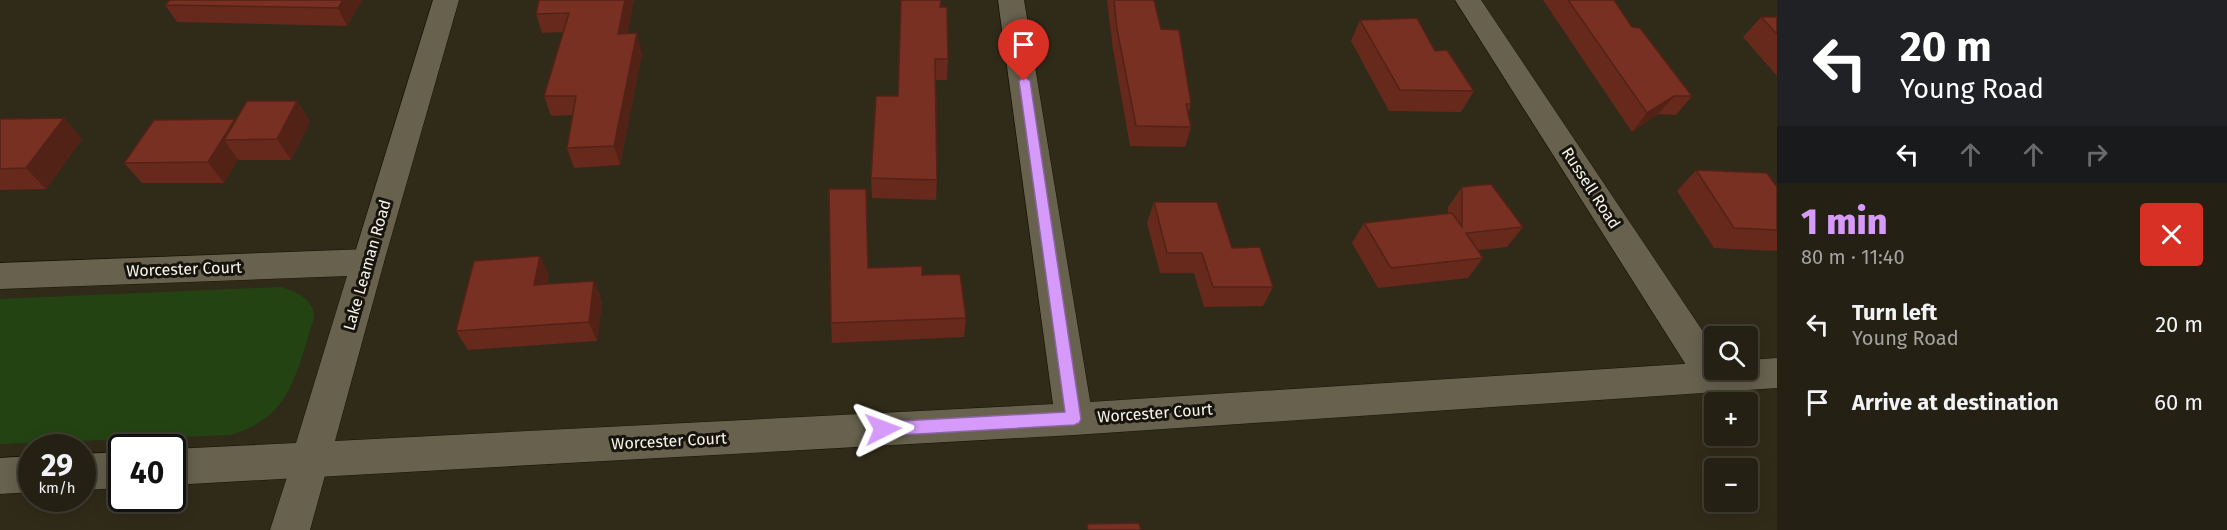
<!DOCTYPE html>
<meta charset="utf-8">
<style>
:root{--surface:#242013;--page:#302d21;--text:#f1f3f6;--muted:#a3a3a0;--line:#413e33;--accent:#d69bfa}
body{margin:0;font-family:"Fira Sans",sans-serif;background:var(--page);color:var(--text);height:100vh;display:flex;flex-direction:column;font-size:22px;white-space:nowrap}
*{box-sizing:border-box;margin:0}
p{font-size:20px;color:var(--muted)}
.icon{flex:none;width:33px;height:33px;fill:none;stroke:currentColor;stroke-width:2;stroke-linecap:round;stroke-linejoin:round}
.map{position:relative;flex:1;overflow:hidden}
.sheet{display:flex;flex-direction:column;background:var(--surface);width:450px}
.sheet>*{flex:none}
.top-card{background:#202124;color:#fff;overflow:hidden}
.controls{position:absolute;left:1704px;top:326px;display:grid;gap:12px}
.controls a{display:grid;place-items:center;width:54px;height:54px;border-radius:6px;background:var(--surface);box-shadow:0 3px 15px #0003,0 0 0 2px var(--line);font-size:30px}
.speed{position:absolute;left:18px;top:434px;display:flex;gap:12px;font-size:30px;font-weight:700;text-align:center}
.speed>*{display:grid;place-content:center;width:78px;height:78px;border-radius:50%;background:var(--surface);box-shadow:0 3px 15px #0003,0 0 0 2px var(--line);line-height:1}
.speed small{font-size:15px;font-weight:400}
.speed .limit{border:3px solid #111;border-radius:9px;background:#fff;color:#111}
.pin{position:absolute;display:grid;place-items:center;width:51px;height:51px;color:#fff;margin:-62px -26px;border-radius:50% 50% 50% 0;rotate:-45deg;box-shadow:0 0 6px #0007}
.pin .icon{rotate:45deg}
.me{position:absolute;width:66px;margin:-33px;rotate:87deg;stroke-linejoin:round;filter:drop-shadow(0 0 4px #0008)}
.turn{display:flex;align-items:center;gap:21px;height:126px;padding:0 24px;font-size:27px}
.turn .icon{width:78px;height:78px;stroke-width:2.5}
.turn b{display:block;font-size:42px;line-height:51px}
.lanes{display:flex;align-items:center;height:57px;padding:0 24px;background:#0003;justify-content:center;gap:30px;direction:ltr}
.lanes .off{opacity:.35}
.round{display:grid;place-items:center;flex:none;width:63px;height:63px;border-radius:6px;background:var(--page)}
.summary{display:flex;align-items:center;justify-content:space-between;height:102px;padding:0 24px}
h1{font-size:36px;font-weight:800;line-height:45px;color:var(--accent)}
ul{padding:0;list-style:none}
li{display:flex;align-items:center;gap:18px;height:78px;padding:0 24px}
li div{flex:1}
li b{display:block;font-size:22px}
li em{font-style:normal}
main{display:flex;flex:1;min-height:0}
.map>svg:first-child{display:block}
.green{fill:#234412}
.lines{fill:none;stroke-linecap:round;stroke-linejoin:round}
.street-casing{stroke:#181304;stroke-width:1}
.secondary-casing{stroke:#181304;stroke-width:1}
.street{fill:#67614e;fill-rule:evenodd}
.secondary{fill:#67614e;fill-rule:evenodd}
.wall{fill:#66291c}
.shaded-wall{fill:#532217}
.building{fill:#773021;stroke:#532217;stroke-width:1.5}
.route{fill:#d69bfa;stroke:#8b65a2;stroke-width:1.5}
.labels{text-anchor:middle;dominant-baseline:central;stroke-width:6;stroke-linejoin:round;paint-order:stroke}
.street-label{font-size:16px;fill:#f7f4e9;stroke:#16140c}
</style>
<main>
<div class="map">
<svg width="1777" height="530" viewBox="0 0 1777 530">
<rect width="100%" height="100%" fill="#302b19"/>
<path class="green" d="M281,287C297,292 314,299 314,318C296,372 292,418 230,435L0,444V299Z"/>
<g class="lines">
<defs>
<path id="street" d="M433,0H459L384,262L380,271L368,275L356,271L352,262Z
M998,0H1024L1093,419L1087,431L1074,435L1061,431L1055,419Z
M1455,0H1481L1714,348V369H1728L1731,376L1726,387L1713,391L1700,387Z
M310,444L324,449L329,461L310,530H270L296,449Z"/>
<path id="secondary" d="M368,249L380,253L384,262L335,441L1074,403L1714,362V369H1748V360L1777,358V388L1074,435L172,485V449L296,443L347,276L0,289V263Z
M122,452V488L82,490V454Z
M32,456V492L0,494V458Z"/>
</defs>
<use href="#street" class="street-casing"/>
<use href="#secondary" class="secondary-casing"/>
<use href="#street" class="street"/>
<use href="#secondary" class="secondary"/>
</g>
<path class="wall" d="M170,0H362L347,26L177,22L165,5Z
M539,0H634L627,33L642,53L620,165L574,168L567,148L573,115L551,116L544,96L564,32L542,33L536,14Z
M1107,0H1154L1161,29L1191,104L1188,114L1191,127L1185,147L1130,146L1113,49Z
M1543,0H1614L1632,27L1692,96L1676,115L1658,114L1632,132Z
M941,7L948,59L947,80H936L937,180L936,200L872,198L871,178Z
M1761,17H1777V76L1743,37Z
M1360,20L1435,51L1474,91L1461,112L1389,111L1351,41Z
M297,101L310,122L291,160H240L238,159L224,183H142L124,163L235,119L236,121Z
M64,118L82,139L46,189L0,190V119Z
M1696,170L1777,187V251L1714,248L1677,191Z
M1462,187L1523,227L1507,247L1478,250L1483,258L1468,278L1378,288L1352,243L1364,223L1448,214V207Z
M1154,202L1232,248L1273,287L1263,306L1204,307L1194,273H1160L1147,223Z
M540,256L549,276L547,284L594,281L602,301L597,341L468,350L456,331Z
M868,268L922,275L966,318L964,337L832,343L831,323Z"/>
<path class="shaded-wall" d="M343,0H362L347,26L338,8Z
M625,0H634L624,53L618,34Z
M637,33L642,53L620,165L614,146Z
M1674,96L1658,114L1632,132L1647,113Z
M297,101L310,122L291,160L277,139Z
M64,118L82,139L46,189L26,168Z
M235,119L249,139L224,140L238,159L224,183L208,162Z
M540,256L549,276L543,305L534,285Z
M594,281L602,301L597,341L589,322Z"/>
<path class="building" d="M170,0H343L338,8L165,5Z
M539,0H625L618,34L637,33L614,146L567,148L576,96H544L569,13L536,14Z
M901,0H941L940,7H947L948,59H935L937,180L871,178L876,96H898Z
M1114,0H1154L1161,29L1179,30L1191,104H1186L1191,127L1136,126L1117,29Z
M1568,0H1614L1632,27L1640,28L1692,96H1674L1647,113Z
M1761,17H1777V34Z
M1417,18L1435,51L1447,50L1474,91L1400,90L1360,20Z
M247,101H297L277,139L224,140Z
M64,118L26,168L0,169V119Z
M235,119L208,162L124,163L154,120Z
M1696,170L1767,173L1777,187V230L1734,228Z
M1491,184L1523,227L1466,233L1483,258L1391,268L1364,223L1452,213L1462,227V187Z
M829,189H866L868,268L922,266V275L960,274L966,318L831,323Z
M1154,202H1217L1232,248L1260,247L1273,287H1213L1202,253H1167Z
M540,256L534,285L594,281L589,322L456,331L474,261Z
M1139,523L1141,530H1088L1087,524Z"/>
<path class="route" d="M1024,77L1030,81L1081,419L1079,423L1074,425L883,436L877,434L875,429L877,424L883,422L1065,412L1019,81Z"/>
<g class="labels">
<g class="street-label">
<text transform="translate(1591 188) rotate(57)">Russell Road</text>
<text transform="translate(367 265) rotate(-74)">Lake Leaman Road</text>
<text transform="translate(184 269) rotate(-2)">Worcester Court</text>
<text transform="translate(1155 413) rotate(-4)">Worcester Court</text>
<text transform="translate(669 441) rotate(-3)">Worcester Court</text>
</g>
</g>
</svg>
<div class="controls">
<a><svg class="icon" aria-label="search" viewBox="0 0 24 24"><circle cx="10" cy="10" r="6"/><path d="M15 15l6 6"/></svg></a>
<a>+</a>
<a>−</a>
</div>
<div class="speed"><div>29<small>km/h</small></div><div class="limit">40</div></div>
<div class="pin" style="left:1024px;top:81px;background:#d93025"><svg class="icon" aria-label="arrive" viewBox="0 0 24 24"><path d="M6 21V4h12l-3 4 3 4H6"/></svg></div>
<svg class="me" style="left:883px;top:429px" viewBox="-20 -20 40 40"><path d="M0-17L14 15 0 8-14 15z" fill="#d69bfa" stroke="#fff" stroke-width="4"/></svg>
</div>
<section class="sheet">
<div class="top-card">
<div class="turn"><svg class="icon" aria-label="left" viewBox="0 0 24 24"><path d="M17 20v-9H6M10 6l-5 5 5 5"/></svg><div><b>20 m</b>Young Road</div></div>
<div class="lanes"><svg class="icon" aria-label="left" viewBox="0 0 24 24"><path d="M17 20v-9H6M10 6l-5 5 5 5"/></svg><svg class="icon off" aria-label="ahead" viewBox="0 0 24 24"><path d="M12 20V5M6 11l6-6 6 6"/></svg><svg class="icon off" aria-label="ahead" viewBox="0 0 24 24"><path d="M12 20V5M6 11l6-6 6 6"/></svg><svg class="icon off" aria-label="right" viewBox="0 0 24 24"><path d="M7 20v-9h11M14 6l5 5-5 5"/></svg></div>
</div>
<div class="summary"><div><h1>1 min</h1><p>80 m · 11:40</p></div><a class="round" style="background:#d93025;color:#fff"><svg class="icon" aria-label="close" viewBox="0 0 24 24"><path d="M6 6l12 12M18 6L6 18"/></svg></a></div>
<ul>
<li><svg class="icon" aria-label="left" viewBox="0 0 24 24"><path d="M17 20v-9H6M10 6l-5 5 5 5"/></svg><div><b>Turn left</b><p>Young Road</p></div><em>20 m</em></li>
<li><svg class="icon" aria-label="arrive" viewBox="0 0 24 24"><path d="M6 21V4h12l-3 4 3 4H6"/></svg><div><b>Arrive at destination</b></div><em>60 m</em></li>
</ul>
</section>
</main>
